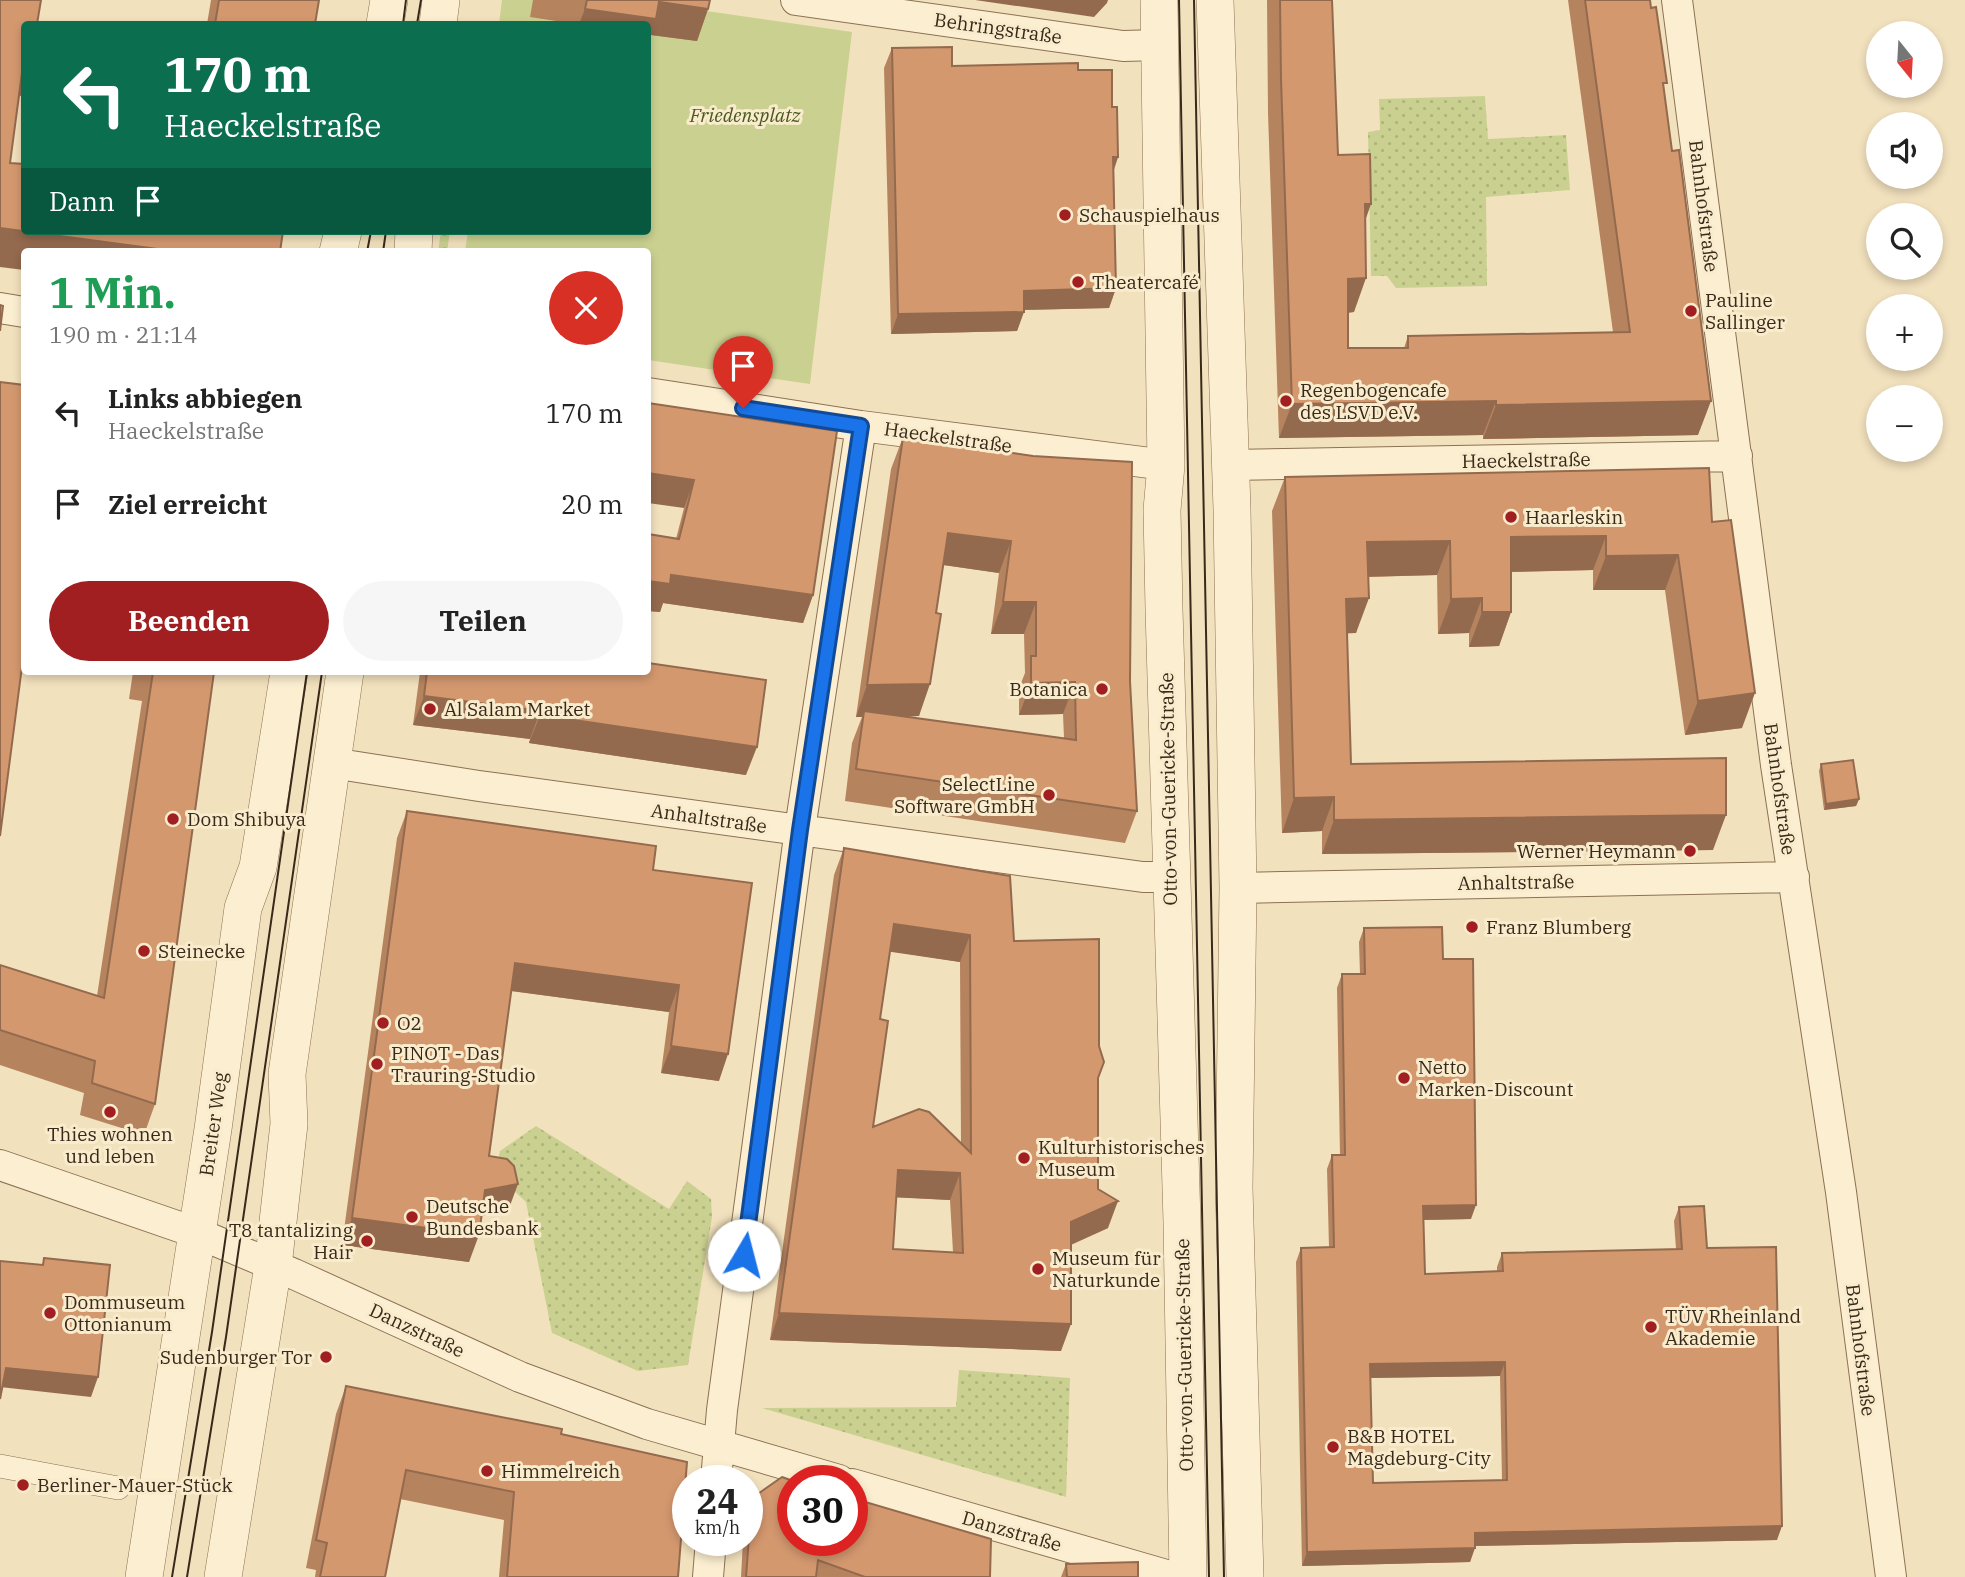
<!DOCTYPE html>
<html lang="de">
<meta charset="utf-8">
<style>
:root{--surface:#fff;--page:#f6f6f6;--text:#222;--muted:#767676;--accent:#a11e21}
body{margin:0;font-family:"IBM Plex Serif",serif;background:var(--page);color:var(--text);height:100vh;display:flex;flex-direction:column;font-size:26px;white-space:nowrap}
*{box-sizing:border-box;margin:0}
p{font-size:23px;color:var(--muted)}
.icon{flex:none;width:38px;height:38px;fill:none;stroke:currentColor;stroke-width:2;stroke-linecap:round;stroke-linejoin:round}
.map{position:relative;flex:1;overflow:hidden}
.panel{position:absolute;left:21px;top:248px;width:630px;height:427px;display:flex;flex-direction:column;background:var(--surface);border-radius:7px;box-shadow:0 4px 10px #0003}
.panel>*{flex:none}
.guide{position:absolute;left:21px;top:21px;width:630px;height:214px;border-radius:7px;box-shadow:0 4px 10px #0003;background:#0b6e4f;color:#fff;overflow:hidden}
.needle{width:46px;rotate:162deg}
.buttons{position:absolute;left:1866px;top:21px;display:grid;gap:14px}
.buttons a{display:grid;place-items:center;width:77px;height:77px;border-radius:50%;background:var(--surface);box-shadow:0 4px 10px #0003;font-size:35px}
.speed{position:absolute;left:672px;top:1465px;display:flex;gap:14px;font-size:35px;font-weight:700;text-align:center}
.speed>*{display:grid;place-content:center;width:91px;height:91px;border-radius:50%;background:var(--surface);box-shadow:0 4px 10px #0003;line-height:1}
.speed small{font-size:18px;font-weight:400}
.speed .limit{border:10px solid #d22;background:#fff;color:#111}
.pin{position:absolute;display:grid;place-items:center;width:60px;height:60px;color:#fff;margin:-72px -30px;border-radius:50% 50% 50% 0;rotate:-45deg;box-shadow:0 0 7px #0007}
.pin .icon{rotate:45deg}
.me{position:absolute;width:77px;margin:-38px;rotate:8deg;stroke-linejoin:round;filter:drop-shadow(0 0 5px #0008)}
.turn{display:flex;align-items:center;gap:24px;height:147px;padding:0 28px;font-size:32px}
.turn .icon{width:91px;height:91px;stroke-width:2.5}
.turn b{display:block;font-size:49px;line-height:60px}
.then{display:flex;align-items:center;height:66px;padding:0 28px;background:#0003;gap:14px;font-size:26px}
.round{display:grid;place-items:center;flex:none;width:74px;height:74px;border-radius:37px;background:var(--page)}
.head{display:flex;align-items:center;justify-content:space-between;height:119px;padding:0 28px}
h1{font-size:42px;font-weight:800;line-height:52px;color:#1e9e55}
.button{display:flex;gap:14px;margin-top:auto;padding:14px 28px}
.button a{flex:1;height:80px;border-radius:42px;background:var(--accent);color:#fff;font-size:28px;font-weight:800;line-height:80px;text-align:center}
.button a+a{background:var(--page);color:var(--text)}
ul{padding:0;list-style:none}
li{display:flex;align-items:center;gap:21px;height:91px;padding:0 28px}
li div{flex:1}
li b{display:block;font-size:26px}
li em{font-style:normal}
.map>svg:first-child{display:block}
.grass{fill:url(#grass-dots)}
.park{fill:#cad190}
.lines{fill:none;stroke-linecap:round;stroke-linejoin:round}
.pedestrian-casing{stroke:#8c7154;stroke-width:24}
.minor-casing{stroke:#8c7154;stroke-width:32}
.tertiary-casing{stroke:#8c7154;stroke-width:38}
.pedestrian{stroke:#fcefd1;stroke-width:23}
.minor{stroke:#fcefd1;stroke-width:30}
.tertiary{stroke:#fcefd1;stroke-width:37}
.tram{stroke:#39291b;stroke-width:2}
.wall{fill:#b6835f;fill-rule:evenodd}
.shaded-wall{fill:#946a4e}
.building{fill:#d4986f;stroke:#946a4e;stroke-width:2;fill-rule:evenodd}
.route-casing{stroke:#114b97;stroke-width:18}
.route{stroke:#1a73e8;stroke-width:12}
.poi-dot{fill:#a11e21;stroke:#f9eccd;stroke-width:2.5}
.labels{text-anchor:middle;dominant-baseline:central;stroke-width:6;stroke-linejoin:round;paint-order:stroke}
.street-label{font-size:19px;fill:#39291b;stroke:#f9eccd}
.park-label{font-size:19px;font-style:italic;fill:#4a581f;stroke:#f9eccd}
.poi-label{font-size:19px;fill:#39291b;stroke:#f9eccd;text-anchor:start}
</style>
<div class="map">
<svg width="1965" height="1577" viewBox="0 0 1965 1577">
<defs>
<pattern id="grass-dots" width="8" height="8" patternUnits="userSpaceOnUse" patternTransform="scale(1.75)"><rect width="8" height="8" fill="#cad190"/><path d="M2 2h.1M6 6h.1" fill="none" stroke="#aeb37c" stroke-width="1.8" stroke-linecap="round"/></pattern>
</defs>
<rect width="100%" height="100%" fill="#f2e1bd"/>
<path class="grass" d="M1485,96L1488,139L1566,135L1570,190L1486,197L1487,286L1396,288L1387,276H1371L1368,132L1380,130L1379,99Z
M441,231H450L447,252H438Z
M536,1126L669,1209L687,1181L711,1199L712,1217L688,1365L638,1371L552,1333L526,1202L495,1173L500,1151Z
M959,1370L1070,1378L1066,1497L762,1408L956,1407Z"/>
<path class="park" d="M502,0H630L852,32L810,384L648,360V252H465L468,231H648V24H499Z"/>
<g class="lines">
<defs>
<path id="pedestrian" d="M0,1466L118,1488"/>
<path id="minor" d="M796,0L1123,46L1159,45
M1677,0L1776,765L1841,1192L1891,1577
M0,308L24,312
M648,393L861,426L1166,465
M1230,465L1737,456
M332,763L479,786L1143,877H1170
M1238,888L1794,877
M0,1165L197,1233L294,1274L520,1377L647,1424L839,1480
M716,1480L722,1410L800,829L861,426
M852,1484L1173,1577
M708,1577L711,1540"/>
<path id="tertiary" d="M1159,0L1166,465L1162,510L1164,609L1182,1222L1188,1577
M1215,0L1232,509L1238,888L1234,1188L1245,1577
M385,24L389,0
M438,24L441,0
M338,252L343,231
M413,252L414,231
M144,1577L213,1129L243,908L258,867L289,672
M223,1577L273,1266L289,1124L287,1074L345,672"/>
</defs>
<use href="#pedestrian" class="pedestrian-casing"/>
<use href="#minor" class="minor-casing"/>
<use href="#tertiary" class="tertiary-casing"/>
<use href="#pedestrian" class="pedestrian"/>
<use href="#minor" class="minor"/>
<use href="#tertiary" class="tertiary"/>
<path class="tram" d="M1179,0L1209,1577
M1194,0L1224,1577
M403,24L406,0
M417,24L421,0
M367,252L371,231
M383,252L386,231
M172,1577L212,1332L307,672
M187,1577L226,1337L322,672"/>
</g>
<path class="wall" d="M211,0H319L315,24H207Z
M533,0H710L708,9L697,41L651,35L648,24H576L530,17Z
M1267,0H1332L1338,155L1365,222L1354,312L1348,313V348H1404L1408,336L1613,332L1568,0H1650L1664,91L1698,435L1483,439V435L1279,438L1268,113Z
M892,48L952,66L1078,70L1112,107L1118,157L1114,170L1116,288L1109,308L1024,310L1017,331L891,334L884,68Z
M648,403L813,595L803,623L663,603L660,612L648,611V534L676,539L684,508Z
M903,437L1033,456L1130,681L1137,811L1125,843L845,801L852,743L862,717H856L891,469ZM943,565L999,573L991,634H1024L1025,673L1019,688V715L1063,714L1064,738L902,717L919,716Z
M1285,477L1712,522L1742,728L1685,735L1665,590H1593V570L1511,572V612L1499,646L1469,647V633L1438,634L1437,575L1368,577L1356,633H1347L1351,764L1713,850L1322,854V831L1282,833L1272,511Z
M133,672H214L155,1104L144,1135L80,1115L84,1093L0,1065V965L97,996L142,701L129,699Z
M420,672H648L746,775L529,743L530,739L413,725Z
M1821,764L1859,799L1856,806L1824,810L1819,771Z
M407,811L653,870L719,1081L661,1073L669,1012L511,991L489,1156L508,1211L481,1216L469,1262L342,1245L397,838Z
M844,848L1014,941L1098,1189L1108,1228L1071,1245L1061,1351L770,1340L834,875ZM890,951L960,962L961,1143L873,1127L880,1019ZM896,1197L950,1200L953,1252L893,1249Z
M1364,928L1443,959L1471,1219L1423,1220L1425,1274L1497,1271V1267L1502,1253L1676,1249L1674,1221L1679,1207L1707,1248L1777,1540L1475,1546L1470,1562L1302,1566L1296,1262L1301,1248L1329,1247L1327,1169L1332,1155H1340L1337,988L1342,974H1360L1359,942ZM1500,1376L1502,1480L1373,1483L1370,1378Z
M346,1386L561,1434L678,1577H499L504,1520L400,1499L385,1577H315L316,1570L306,1568L336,1414Z
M752,1498L990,1577H741L743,1540H747V1510Z
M1066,1564L1138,1577H1061Z"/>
<path class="shaded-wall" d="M975,0H1108L1107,3L1094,17Z
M659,2L708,9L697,41L651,35L648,44V24H579L585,9Z
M24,58V92L23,96L11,95Z
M1113,157H1118L1111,177Z
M1365,204H1371L1359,238Z
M0,228L180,252H24V270L0,267Z
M1366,278L1354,312L1336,313L1348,279Z
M1116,288L1109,308L1017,310L1024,291Z
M1024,312L1017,331L891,334L898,314Z
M1496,401L1483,435L1279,438L1292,404Z
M1711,401L1698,435L1483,439L1496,405Z
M648,473L694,480L684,508L648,503Z
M948,533L1011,541L999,573L937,564Z
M1606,536L1593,570L1498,572L1511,537Z
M1450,541L1437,575L1355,577L1367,542Z
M1678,555L1665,590H1593L1606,556Z
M671,575L813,595L803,623L663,603L660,612L648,611V581Z
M1369,598L1356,633L1334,634L1346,599Z
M1482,598L1469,633L1438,634L1451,599Z
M1003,602H1036L1024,634H991Z
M1482,612H1511L1499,646L1469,647Z
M1075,682L1063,714L1019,715L1031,683Z
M930,684L919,716L863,717L864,711L862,717H856L867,685Z
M1755,693L1742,728L1685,735L1698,701Z
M424,696L540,711L530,739L413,725Z
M540,715L757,747L746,775L529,743Z
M1334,797L1322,831L1282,833L1294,798Z
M1859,799L1856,806L1824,810L1826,804Z
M1726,815L1713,850L1322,854L1334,820Z
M894,924L970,935L960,962L885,951Z
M515,963L679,985L669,1012L505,990Z
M671,1046L728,1054L719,1081L661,1073Z
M898,1170L960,1173L950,1200L888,1197Z
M518,1184L508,1211L475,1217L485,1190Z
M1118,1201L1108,1228L1061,1249L1071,1222Z
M1476,1205L1471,1219L1418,1220L1423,1206Z
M352,1218L479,1235L469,1262L342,1245Z
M779,1313L1071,1324L1061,1351L770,1340Z
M1505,1362L1500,1376L1365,1378L1370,1364Z
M6,1368L98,1377L91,1397L0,1387Z
M1782,1526L1777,1540L1470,1546L1475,1533Z
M1475,1548L1470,1562L1302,1566L1307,1552Z"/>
<path class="building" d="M0,0H41L37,24H24V58L10,163L24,164V231H283L280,252H180L0,228Z
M219,0H319L315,24H215Z
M587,0H710L708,9L659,2L656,19L585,9Z
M1280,0H1332L1338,155L1370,154L1371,204H1365L1366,278L1348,279V348H1408V336L1630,332L1585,0H1650L1651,8L1656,7L1667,83H1663L1672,151L1679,150L1711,401L1496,405V401L1292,404L1281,79Z
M952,47V66L1078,63V70H1112V107H1117L1118,157H1113L1116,288L1024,291V312L898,314L892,48Z
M0,305L3,306L0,331Z
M648,327L650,328L648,348Z
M0,382L24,385V651L0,836Z
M648,403L837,431L813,595L671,575L670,584L648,581V534L679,539L694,480L648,473Z
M903,437L1033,456L1132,462L1130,681L1137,811L856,769L864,711L1076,740L1075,682L1031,683V656H1036V602H1003L1011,541L948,533L936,613L941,614L930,684L867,685Z
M1709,468L1712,522L1731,520L1755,693L1698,701L1678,555L1606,556V536L1511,537V612H1482V598L1451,599L1450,541L1367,542L1369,598L1346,599L1351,764L1726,758V815L1334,820V797L1294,798L1285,477Z
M648,663L766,680L757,747L540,715V711L424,696L427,672H648Z
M153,672H214L155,1104L92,1083L95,1061L0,1030V965L104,998Z
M1853,760L1859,799L1826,804L1821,764Z
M407,811L656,846L653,870L752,883L728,1054L671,1046L679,985L515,963L489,1156L507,1159L514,1166L518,1184L485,1190L479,1235L352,1218Z
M844,848L1010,876L1014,941L1099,939V1046L1104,1062L1098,1078V1189L1118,1201L1071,1222V1324L779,1313ZM894,924L970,935L971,1153L929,1112L919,1109L873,1127L888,1021L880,1019ZM898,1170L960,1173L963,1253L893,1249Z
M1442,927L1443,959H1473L1476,1205L1423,1206L1425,1274L1503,1271L1502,1253L1682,1249L1679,1207L1704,1206L1707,1248L1776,1247L1782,1526L1475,1533V1548L1307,1552L1301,1248L1334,1247L1332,1155H1345L1342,974H1365L1364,928ZM1505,1362L1507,1480L1373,1483L1370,1364Z
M44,1258L110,1265L98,1377L6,1368L0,1399V1261L43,1265Z
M346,1386L562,1429L561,1434L687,1462L678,1577H507L514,1492L406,1470L385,1577H320L327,1543L316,1540Z
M782,1477L793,1481V1540H852V1498L991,1539L990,1577H865L818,1560L816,1577H746L752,1498Z
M1138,1562V1577H1067L1066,1564Z"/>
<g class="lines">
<defs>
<path id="route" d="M743,408L861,426L800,830L744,1255"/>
</defs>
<use href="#route" class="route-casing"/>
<use href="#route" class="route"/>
</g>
<g class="poi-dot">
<circle cx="1065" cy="215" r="7"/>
<circle cx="1078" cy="282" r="7"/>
<circle cx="1691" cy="311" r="7"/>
<circle cx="1286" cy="401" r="7"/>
<circle cx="1511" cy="517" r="7"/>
<circle cx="1102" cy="689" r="7"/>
<circle cx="430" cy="709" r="7"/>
<circle cx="1049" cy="795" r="7"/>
<circle cx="173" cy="819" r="7"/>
<circle cx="1690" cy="851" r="7"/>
<circle cx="1472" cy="927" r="7"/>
<circle cx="144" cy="951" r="7"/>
<circle cx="383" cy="1023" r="7"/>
<circle cx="377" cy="1064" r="7"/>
<circle cx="1404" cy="1078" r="7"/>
<circle cx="110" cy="1112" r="7"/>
<circle cx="1024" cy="1158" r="7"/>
<circle cx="412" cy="1217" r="7"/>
<circle cx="367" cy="1241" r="7"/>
<circle cx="1038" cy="1269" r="7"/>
<circle cx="50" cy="1313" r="7"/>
<circle cx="1651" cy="1327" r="7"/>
<circle cx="326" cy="1357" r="7"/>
<circle cx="1333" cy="1447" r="7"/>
<circle cx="487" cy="1471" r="7"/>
<circle cx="23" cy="1485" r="7"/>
</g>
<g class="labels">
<g class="street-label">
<text transform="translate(998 28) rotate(8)">Behringstraße</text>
<text transform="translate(1704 206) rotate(83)">Bahnhofstraße</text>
<text transform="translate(948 437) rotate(8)">Haeckelstraße</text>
<text transform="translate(1526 460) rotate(-1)">Haeckelstraße</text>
<text transform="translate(1168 789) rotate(-91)">Otto-von-Guericke-Straße</text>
<text transform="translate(1780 789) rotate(82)">Bahnhofstraße</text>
<text transform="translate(709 818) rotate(8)">Anhaltstraße</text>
<text transform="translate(1516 882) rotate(-1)">Anhaltstraße</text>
<text transform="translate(213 1124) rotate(-82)">Breiter Weg</text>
<text transform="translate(417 1330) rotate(25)">Danzstraße</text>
<text transform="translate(1861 1350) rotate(83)">Bahnhofstraße</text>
<text transform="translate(1184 1355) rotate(-91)">Otto-von-Guericke-Straße</text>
<text transform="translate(1012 1531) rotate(16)">Danzstraße</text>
</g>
<g class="park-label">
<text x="745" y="115">Friedensplatz</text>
</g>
<g class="poi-label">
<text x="1079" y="215">Schauspielhaus</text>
<text x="1092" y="282">Theatercafé</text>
<text x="1705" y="300">Pauline<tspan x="1705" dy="22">Sallinger</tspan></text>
<text x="1300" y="390">Regenbogencafe<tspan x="1300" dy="22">des LSVD e.V.</tspan></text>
<text x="1525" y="517">Haarleskin</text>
<text x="1088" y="689" text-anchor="end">Botanica</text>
<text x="444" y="709">Al Salam Market</text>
<text x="1035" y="784" text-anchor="end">SelectLine<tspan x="1035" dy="22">Software GmbH</tspan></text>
<text x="187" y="819">Dom Shibuya</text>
<text x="1676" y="851" text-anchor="end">Werner Heymann</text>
<text x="1486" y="927">Franz Blumberg</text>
<text x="158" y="951">Steinecke</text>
<text x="397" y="1023">O2</text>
<text x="391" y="1053">PINOT - Das<tspan x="391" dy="22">Trauring-Studio</tspan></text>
<text x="1418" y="1067">Netto<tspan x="1418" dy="22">Marken-Discount</tspan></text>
<text x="110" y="1134" text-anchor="middle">Thies wohnen<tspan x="110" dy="22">und leben</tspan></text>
<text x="1038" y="1147">Kulturhistorisches<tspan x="1038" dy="22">Museum</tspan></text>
<text x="426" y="1206">Deutsche<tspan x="426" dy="22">Bundesbank</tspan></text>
<text x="353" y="1230" text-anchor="end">T8 tantalizing<tspan x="353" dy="22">Hair</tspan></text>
<text x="1052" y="1258">Museum für<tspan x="1052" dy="22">Naturkunde</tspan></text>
<text x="64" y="1302">Dommuseum<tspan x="64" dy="22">Ottonianum</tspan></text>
<text x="1665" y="1316">TÜV Rheinland<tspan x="1665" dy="22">Akademie</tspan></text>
<text x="312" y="1357" text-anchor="end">Sudenburger Tor</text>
<text x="1347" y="1436">B&amp;B HOTEL<tspan x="1347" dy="22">Magdeburg-City</tspan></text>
<text x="501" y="1471">Himmelreich</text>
<text x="37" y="1485">Berliner-Mauer-Stück</text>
</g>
</g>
</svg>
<div class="buttons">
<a><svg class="needle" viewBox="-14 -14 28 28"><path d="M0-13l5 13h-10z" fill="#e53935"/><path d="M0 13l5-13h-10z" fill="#767676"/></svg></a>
<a><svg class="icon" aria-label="sound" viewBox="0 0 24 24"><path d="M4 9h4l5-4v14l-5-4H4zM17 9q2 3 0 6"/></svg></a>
<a><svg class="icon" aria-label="search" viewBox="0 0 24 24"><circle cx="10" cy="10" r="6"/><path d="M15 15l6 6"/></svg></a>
<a>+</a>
<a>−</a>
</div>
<div class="speed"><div>24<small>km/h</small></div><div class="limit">30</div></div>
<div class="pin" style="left:743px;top:408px;background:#d93025"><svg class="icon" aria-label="arrive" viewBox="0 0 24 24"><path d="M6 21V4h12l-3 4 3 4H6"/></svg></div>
<svg class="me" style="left:744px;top:1255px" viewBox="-20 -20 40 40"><circle r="19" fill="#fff"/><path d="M0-13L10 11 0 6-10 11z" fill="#1a73e8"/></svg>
<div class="guide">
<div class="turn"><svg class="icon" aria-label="left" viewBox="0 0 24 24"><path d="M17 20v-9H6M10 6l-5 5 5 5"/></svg><div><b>170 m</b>Haeckelstraße</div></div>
<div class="then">Dann<svg class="icon" aria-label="arrive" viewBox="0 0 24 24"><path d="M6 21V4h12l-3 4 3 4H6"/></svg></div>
</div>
<section class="panel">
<div class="head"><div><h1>1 Min.</h1><p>190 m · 21:14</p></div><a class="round" style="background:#d93025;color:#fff"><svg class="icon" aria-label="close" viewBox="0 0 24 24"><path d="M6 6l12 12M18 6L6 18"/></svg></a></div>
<ul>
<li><svg class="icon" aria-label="left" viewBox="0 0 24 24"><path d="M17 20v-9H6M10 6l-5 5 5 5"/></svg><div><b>Links abbiegen</b><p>Haeckelstraße</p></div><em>170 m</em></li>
<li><svg class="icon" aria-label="arrive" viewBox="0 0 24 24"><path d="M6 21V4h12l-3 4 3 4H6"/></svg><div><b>Ziel erreicht</b></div><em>20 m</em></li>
</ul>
<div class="button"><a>Beenden</a><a>Teilen</a></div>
</section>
</div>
